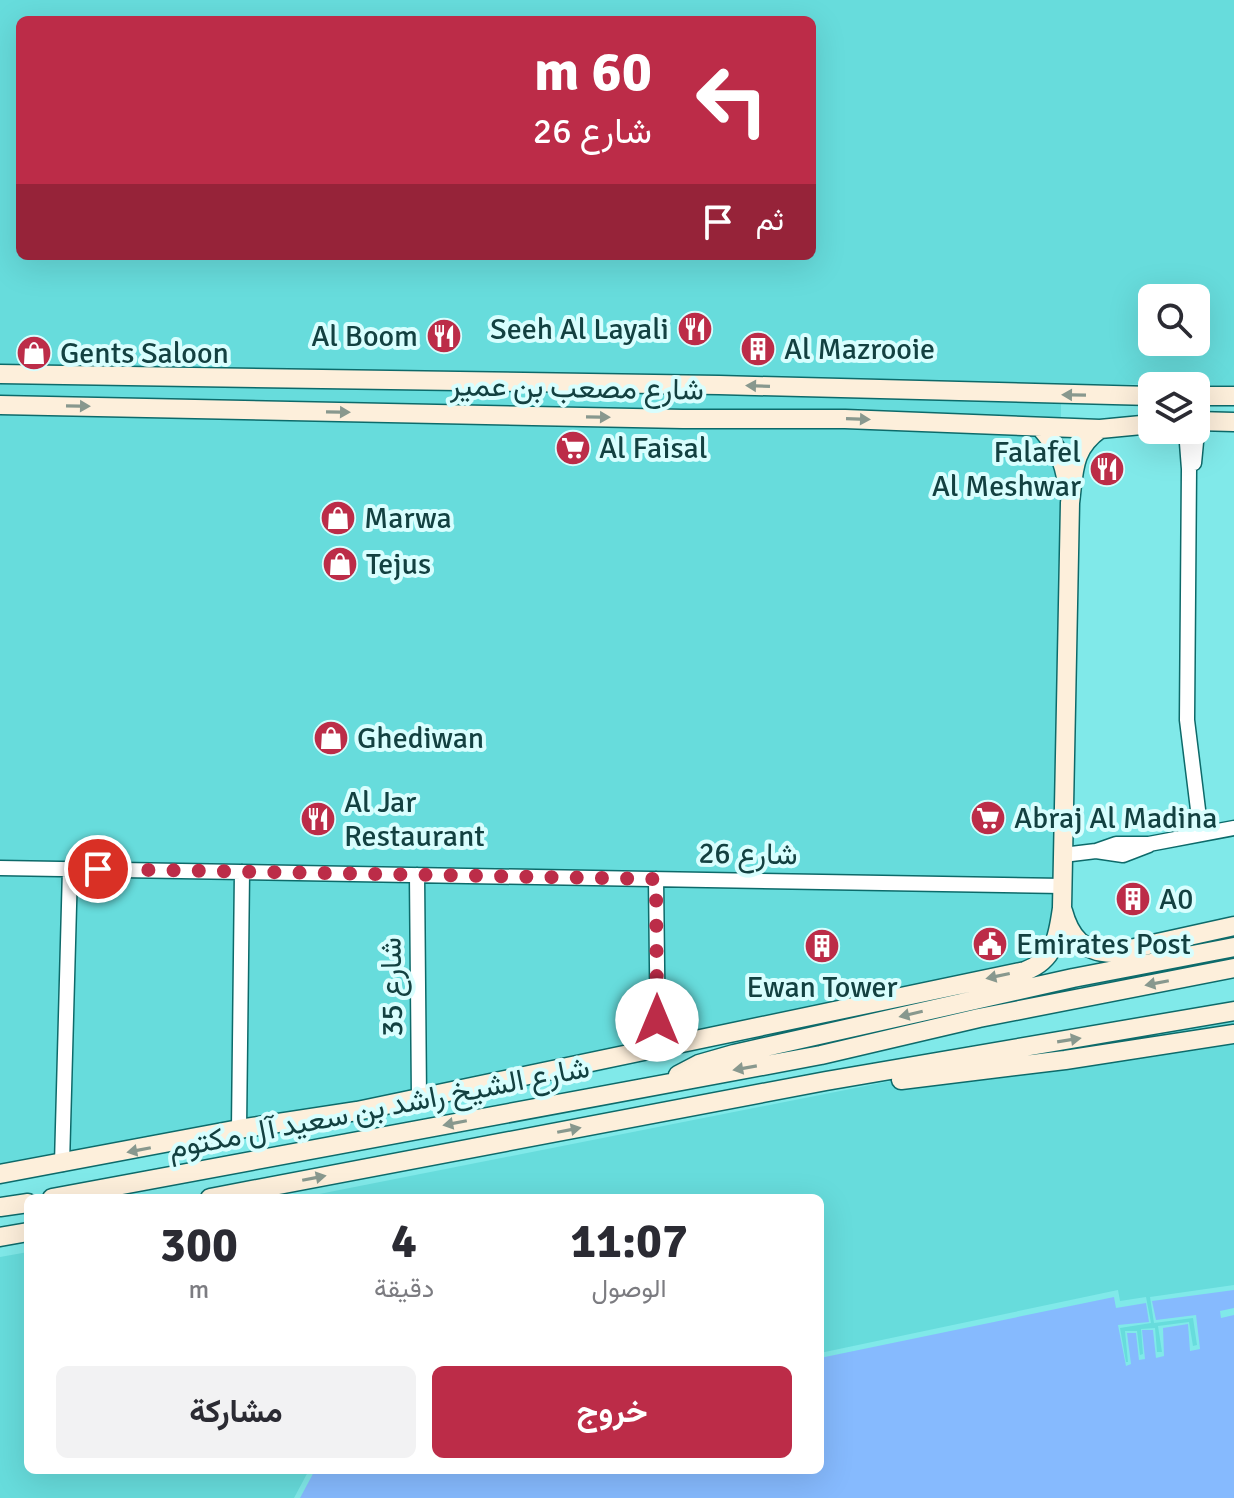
<!DOCTYPE html>
<html lang="ar">
<meta charset="utf-8">
<style>
:root{--surface:#fff;--page:#f2f2f3;--text:#2b2b33;--muted:#7c7c81;--accent:#bc2c48}
body{margin:0;font-family:Signika,Vazirmatn,sans-serif;background:var(--page);color:var(--text);direction:rtl;height:100vh;display:flex;flex-direction:column;font-size:30px;white-space:nowrap}
*{box-sizing:border-box;margin:0}
p{font-size:26px;color:var(--muted)}
.icon{flex:none;width:44px;height:44px;fill:none;stroke:currentColor;stroke-width:2;stroke-linecap:round;stroke-linejoin:round}
.map{position:relative;flex:1;overflow:hidden;direction:ltr}
.drawer{position:absolute;left:24px;top:1194px;width:800px;height:280px;display:flex;flex-direction:column;background:var(--surface);border-radius:12px;box-shadow:0 8px 32px #0002;direction:rtl}
.drawer>*{flex:none}
.hud{position:absolute;left:16px;top:16px;width:800px;height:244px;border-radius:12px;box-shadow:0 8px 32px #0002;direction:rtl;background:#bc2c48;color:#fff;overflow:hidden}
.controls{position:absolute;left:1138px;top:284px;display:grid;gap:16px}
.controls a{display:grid;place-items:center;width:72px;height:72px;border-radius:12px;background:var(--surface);box-shadow:0 8px 32px #0002;font-size:40px}
.pin{position:absolute;display:grid;place-items:center;width:68px;height:68px;color:#fff;margin:-34px;border:4px solid #fff;border-radius:50%;box-shadow:0 2px 8px #0007}
.me{position:absolute;width:88px;margin:-44px;rotate:0deg;stroke-linejoin:round;filter:drop-shadow(0 0 6px #0008)}
.turn{display:flex;align-items:center;gap:28px;height:168px;padding:0 32px;font-size:36px}
.turn .icon{width:104px;height:104px;stroke-width:2.5}
.turn b{display:block;font-size:56px;line-height:68px}
.then{display:flex;align-items:center;height:76px;padding:0 32px;background:#0003;gap:16px;font-size:30px}
.eta{display:flex;justify-content:space-evenly;align-items:center;height:136px;text-align:center}
.eta b{font-size:48px;font-weight:700;line-height:56px}
.cta{display:flex;gap:16px;margin-top:auto;padding:16px 32px}
.cta a{flex:1;height:92px;border-radius:12px;background:var(--accent);color:#fff;font-size:32px;font-weight:700;line-height:92px;text-align:center}
.cta a+a{background:var(--page);color:var(--text)}
.map>svg:first-child{display:block}
.built{fill:#67dcdc;fill-rule:evenodd}
.water{fill:#86bafe}
.lines{fill:none;stroke-linecap:round;stroke-linejoin:round}
.street-casing{stroke:#0d6a6a;stroke-width:17}
.secondary-casing{stroke:#0d6a6a;stroke-width:21}
.street{stroke:#fff;stroke-width:14}
.secondary{stroke:#fdefdb;stroke-width:18}
.oneway{fill:#88988e}
.route{stroke:#bc2c48;stroke-width:14;stroke-dasharray:0 25.2}
.labels{text-anchor:middle;dominant-baseline:central;stroke-width:8;stroke-linejoin:round;paint-order:stroke}
.poi-label{font-size:30px;fill:#134141;stroke:#d8fefe;text-anchor:start}
.street-label{font-size:30px;fill:#134141;stroke:#d8fefe}
</style>
<div class="map">
<svg width="1234" height="1498" viewBox="0 0 1234 1498">
<rect width="100%" height="100%" fill="#80e9e9"/>
<path class="built" d="M0,0H1234V385L1061,384V956L533,1088L0,1180ZM20,20H812V256H20ZM1152,298H1196V342H1152Z
M1234,1013V1285L1150,1297L1154,1323L1193,1318L1197,1345L1193,1346L1189,1322L1158,1326L1162,1352H1157L1155,1328L1141,1329L1143,1354L1140,1355L1137,1331H1125L1128,1362H1126L1120,1328L1151,1323L1146,1297L1120,1301L1118,1290L820,1353V1198H299Z
M28,1252V1470H309L294,1498H0V1257Z"/>
<path class="water" d="M1234,1290V1308L1220,1311L1221,1318L1234,1315V1498H300L315,1470H820V1358L1114,1297L1116,1308L1146,1303L1149,1322L1118,1325L1126,1366L1131,1364L1127,1333H1136L1139,1360L1145,1359L1142,1330H1153L1156,1358L1164,1356L1163,1328L1188,1324L1190,1351L1200,1349L1196,1315L1156,1320L1152,1301Z"/>
<g class="lines">
<defs>
<path id="street" d="M1186,430L1189,469L1187,720L1201,834
M1194,463L1198,421
M1096,851L1123,855L1149,845
M1063,855L1096,851L1116,844H1149L1234,828
M0,868L1063,886
M417,875L419,1098
M656,879L658,1049
M239,1129L242,872
M62,1164L70,869"/>
<path id="secondary" d="M0,374L719,385L1152,396
M1196,396H1234
M0,405L683,419H845L1100,429L1152,424
M1196,421L1234,422
M1040,427C1056,445 1064,460 1067,484
M1063,911C1070,937 1083,952 1112,953L1234,926
M678,1075L699,1064L734,1054L1073,978L1234,947
M901,1080L1065,1060L1234,1034
M0,1174L239,1129L357,1111L1025,971C1055,960 1058,936 1062,908L1070,503C1074,471 1072,449 1100,429
M52,1198L821,1055L979,1018L1234,968
M210,1198L826,1081L1234,1011
M0,1207L28,1203
M0,1237L28,1232"/>
</defs>
<use href="#street" class="street-casing"/>
<use href="#secondary" class="secondary-casing"/>
<use href="#street" class="street"/>
<use href="#secondary" class="secondary"/>
</g>
<defs><path id="oneway-solid" d="M-6-.8H1V-3.2L6.5 0L1 3.2V.8H-6Z" transform="scale(2)"/></defs>
<g class="oneway">
<use href="#oneway-solid" transform="translate(758 386) rotate(-178)"/>
<use href="#oneway-solid" transform="translate(1074 395) rotate(-179)"/>
<use href="#oneway-solid" transform="translate(78 406) rotate(1)"/>
<use href="#oneway-solid" transform="translate(338 412) rotate(1)"/>
<use href="#oneway-solid" transform="translate(598 417) rotate(1)"/>
<use href="#oneway-solid" transform="translate(858 419) rotate(2)"/>
<use href="#oneway-solid" transform="translate(998 976) rotate(168)"/>
<use href="#oneway-solid" transform="translate(1157 983) rotate(169)"/>
<use href="#oneway-solid" transform="translate(911 1014) rotate(167)"/>
<use href="#oneway-solid" transform="translate(1069 1040) rotate(-9)"/>
<use href="#oneway-solid" transform="translate(745 1068) rotate(170)"/>
<use href="#oneway-solid" transform="translate(455 1123) rotate(169)"/>
<use href="#oneway-solid" transform="translate(569 1130) rotate(-11)"/>
<use href="#oneway-solid" transform="translate(139 1150) rotate(169)"/>
<use href="#oneway-solid" transform="translate(314 1178) rotate(-11)"/>
</g>
<g class="lines">
<path class="route" d="M98,869L656,879L657,1020"/>
</g>
<defs>
<symbol id="restaurant-disc" viewBox="-11 -11 22 22"><circle r="9.5" fill="#bc2c48" stroke="#d8fefe"/><path d="M-5-6h1v4h1v-4h1v4h1v-4h1v5L-1.5 .5V6h-2V.5L-5-1ZM5-6V6H3V1.5H1.5Q1.5-4 5-6Z" fill="#fff"/></symbol>
<symbol id="building-disc" viewBox="-11 -11 22 22"><circle r="9.5" fill="#bc2c48" stroke="#d8fefe"/><path d="M-4-6H4V6H1V3H-1V6H-4ZM-2.5-4.3h1.7v1.8h-1.7ZM.8-4.3h1.7v1.8H.8ZM-2.5-1h1.7V.8h-1.7ZM.8-1h1.7V.8H.8Z" fill="#fff"/></symbol>
<symbol id="shop-disc" viewBox="-11 -11 22 22"><circle r="9.5" fill="#bc2c48" stroke="#d8fefe"/><path d="M-5-2.5h2.3a2.7 3.5 0 0 1 5.4 0H5L5.5 6h-11ZM-1.5-2.5h3a1.5 2.3 0 0 0-3 0Z" fill="#fff"/></symbol>
<symbol id="supermarket-disc" viewBox="-11 -11 22 22"><circle r="9.5" fill="#bc2c48" stroke="#d8fefe"/><path d="M-6-5.5h2.5l.6 2H6L4.5 2H-2.5L-4.4-4H-6ZM-1.5 3.2a1.3 1.3 0 1 0 .1 0ZM3 3.2a1.3 1.3 0 1 0 .1 0Z" fill="#fff"/></symbol>
<symbol id="civic-disc" viewBox="-11 -11 22 22"><circle r="9.5" fill="#bc2c48" stroke="#d8fefe"/><path d="M-.6-6.5H3V-4.5H.6V-3L4-1V1h2V6H-6V1h2V-1L-.6-3ZM-1.2 2.5V6h2.4V2.5Z" fill="#fff"/></symbol>
</defs>
<g fill-rule="evenodd">
<use href="#restaurant-disc" x="675" y="309" width="40" height="40"/>
<use href="#restaurant-disc" x="424" y="316" width="40" height="40"/>
<use href="#building-disc" x="738" y="329" width="40" height="40"/>
<use href="#shop-disc" x="14" y="333" width="40" height="40"/>
<use href="#supermarket-disc" x="553" y="428" width="40" height="40"/>
<use href="#restaurant-disc" x="1087" y="449" width="40" height="40"/>
<use href="#shop-disc" x="318" y="498" width="40" height="40"/>
<use href="#shop-disc" x="320" y="544" width="40" height="40"/>
<use href="#shop-disc" x="311" y="718" width="40" height="40"/>
<use href="#supermarket-disc" x="968" y="798" width="40" height="40"/>
<use href="#restaurant-disc" x="298" y="799" width="40" height="40"/>
<use href="#building-disc" x="1113" y="879" width="40" height="40"/>
<use href="#civic-disc" x="970" y="924" width="40" height="40"/>
<use href="#building-disc" x="802" y="926" width="40" height="40"/>
</g>
<g class="labels">
<g class="poi-label">
<text x="669" y="329" text-anchor="end">Seeh Al Layali</text>
<text x="418" y="336" text-anchor="end">Al Boom</text>
<text x="784" y="349">Al Mazrooie</text>
<text x="60" y="353">Gents Saloon</text>
<text x="599" y="448">Al Faisal</text>
<text x="1081" y="452" text-anchor="end">Falafel<tspan x="1081" dy="34">Al Meshwar</tspan></text>
<text x="364" y="518">Marwa</text>
<text x="366" y="564">Tejus</text>
<text x="357" y="738">Ghediwan</text>
<text x="344" y="802">Al Jar<tspan x="344" dy="34">Restaurant</tspan></text>
<text x="1014" y="818">Abraj Al Madina</text>
<text x="1159" y="899">A0</text>
<text x="1016" y="944">Emirates Post</text>
<text x="822" y="987" text-anchor="middle">Ewan Tower</text>
</g>
<g class="street-label">
<text transform="translate(577 388) rotate(1)">شارع مصعب بن عمير</text>
<text transform="translate(748 854) rotate(1)">شارع 26</text>
<text transform="translate(392 987) rotate(-91)">شارع 35</text>
<text transform="translate(379 1108) rotate(-11)">شارع الشيخ راشد بن سعيد آل مكتوم</text>
</g>
</g>
</svg>
<div class="controls">
<a><svg class="icon" aria-label="search" viewBox="0 0 24 24"><circle cx="10" cy="10" r="6"/><path d="M15 15l6 6"/></svg></a>
<a><svg class="icon" aria-label="layers" viewBox="0 0 24 24"><path d="M12 4l9 5-9 5-9-5zM3 14l9 5 9-5"/></svg></a>
</div>
<div class="pin" style="left:98px;top:869px;background:#d93025"><svg class="icon" aria-label="arrive" viewBox="0 0 24 24"><path d="M6 21V4h12l-3 4 3 4H6"/></svg></div>
<svg class="me" style="left:657px;top:1020px" viewBox="-20 -20 40 40"><circle r="19" fill="#fff"/><path d="M0-13L10 11 0 6-10 11z" fill="#bc2c48"/></svg>
<div class="hud">
<div class="turn"><svg class="icon" aria-label="left" viewBox="0 0 24 24"><path d="M17 20v-9H6M10 6l-5 5 5 5"/></svg><div><b>60 m</b>شارع 26</div></div>
<div class="then">ثم<svg class="icon" aria-label="arrive" viewBox="0 0 24 24"><path d="M6 21V4h12l-3 4 3 4H6"/></svg></div>
</div>
<section class="drawer">
<div class="eta">
<div><b>11:07</b><p>الوصول</p></div>
<div><b>4</b><p>دقيقة</p></div>
<div><b>300</b><p>m</p></div>
</div>
<div class="cta"><a>خروج</a><a>مشاركة</a></div>
</section>
</div>
